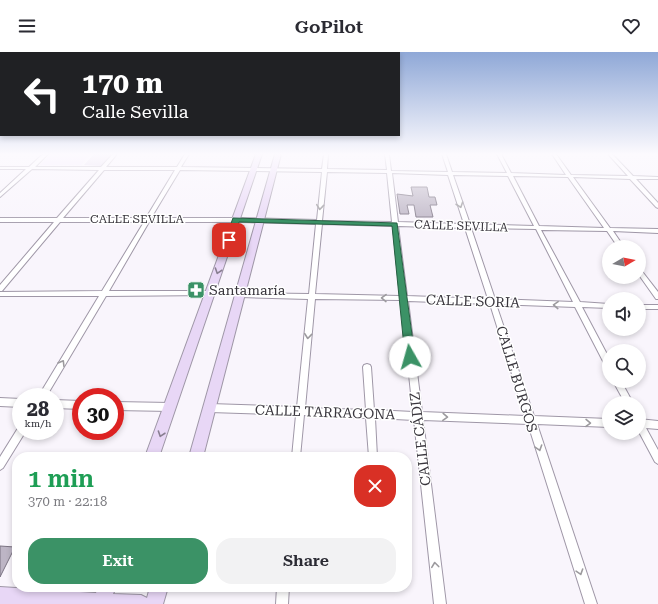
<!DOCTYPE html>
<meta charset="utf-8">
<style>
:root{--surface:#fff;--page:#f2f2f3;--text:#2b2b33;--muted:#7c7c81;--accent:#3b9266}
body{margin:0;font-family:"Roboto Serif",serif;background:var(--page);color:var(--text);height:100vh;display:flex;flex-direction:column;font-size:15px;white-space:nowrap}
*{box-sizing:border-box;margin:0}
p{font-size:13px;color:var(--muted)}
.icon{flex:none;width:22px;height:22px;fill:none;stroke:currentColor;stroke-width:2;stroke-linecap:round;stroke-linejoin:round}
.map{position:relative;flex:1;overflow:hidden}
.sheet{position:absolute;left:12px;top:400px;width:400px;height:140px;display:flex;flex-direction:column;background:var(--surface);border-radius:16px;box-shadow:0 2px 6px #0003}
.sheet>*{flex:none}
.top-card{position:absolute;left:0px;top:0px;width:400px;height:84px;box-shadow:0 2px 6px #0003;background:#202124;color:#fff;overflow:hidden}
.needle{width:26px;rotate:80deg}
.buttons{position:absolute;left:602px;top:188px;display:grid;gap:8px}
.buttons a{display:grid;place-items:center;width:44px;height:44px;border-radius:50%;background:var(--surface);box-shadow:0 2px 6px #0003;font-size:20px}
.speed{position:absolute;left:12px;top:336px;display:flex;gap:8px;font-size:20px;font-weight:700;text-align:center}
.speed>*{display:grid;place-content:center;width:52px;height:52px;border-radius:50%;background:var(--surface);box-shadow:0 2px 6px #0003;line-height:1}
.speed small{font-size:10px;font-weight:400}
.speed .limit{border:6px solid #d22;background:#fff;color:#111}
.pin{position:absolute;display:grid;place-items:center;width:34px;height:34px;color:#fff;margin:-17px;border-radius:8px;box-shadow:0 2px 6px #0006}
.me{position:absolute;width:44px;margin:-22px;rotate:353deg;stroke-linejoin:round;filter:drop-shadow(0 0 3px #0008)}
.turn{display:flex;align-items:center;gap:14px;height:84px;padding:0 16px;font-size:18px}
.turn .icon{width:52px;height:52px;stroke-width:2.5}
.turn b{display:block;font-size:28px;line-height:34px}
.round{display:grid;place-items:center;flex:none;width:42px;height:42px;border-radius:16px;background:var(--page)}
.summary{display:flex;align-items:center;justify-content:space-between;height:68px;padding:0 16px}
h1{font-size:24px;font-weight:600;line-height:30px;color:#1e9e55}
.cta{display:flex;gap:8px;margin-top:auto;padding:8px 16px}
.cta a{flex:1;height:46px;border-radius:16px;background:var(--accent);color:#fff;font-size:16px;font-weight:600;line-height:46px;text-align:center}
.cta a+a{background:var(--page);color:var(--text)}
header{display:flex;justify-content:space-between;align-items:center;height:52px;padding:0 16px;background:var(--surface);font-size:18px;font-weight:600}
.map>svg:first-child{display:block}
.built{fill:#f3e6fe}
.green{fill:#dccee9}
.building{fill:#bdb5c5;stroke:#7b7382}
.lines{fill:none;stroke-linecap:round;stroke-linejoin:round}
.street-casing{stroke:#9f97a7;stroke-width:2}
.secondary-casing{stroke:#9f97a7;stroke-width:2}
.street{fill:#fff;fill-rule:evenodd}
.secondary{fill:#e8d7f6;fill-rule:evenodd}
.oneway{stroke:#9c9a9e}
.oneway2{stroke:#887e90}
.route{fill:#3b9266;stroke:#265f42}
.labels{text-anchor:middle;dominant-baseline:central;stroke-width:3;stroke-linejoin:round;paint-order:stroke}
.far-street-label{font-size:12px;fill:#39363d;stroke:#fff}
.poi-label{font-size:14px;fill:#39363d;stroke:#fff;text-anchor:start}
.street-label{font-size:14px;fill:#39363d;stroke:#fff}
</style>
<header><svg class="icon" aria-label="menu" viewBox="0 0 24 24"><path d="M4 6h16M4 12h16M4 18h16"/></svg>GoPilot<svg class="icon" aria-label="heart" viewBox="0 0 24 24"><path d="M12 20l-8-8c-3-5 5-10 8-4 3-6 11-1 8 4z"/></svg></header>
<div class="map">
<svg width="658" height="552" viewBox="0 0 658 552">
<rect width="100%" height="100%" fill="#f9f5fc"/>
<path class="built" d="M51,102H91L81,113H40Z"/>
<path class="green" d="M94,102H112L102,114L84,113Z"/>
<path class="building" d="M411,135H427L429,145H435L437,153H430L433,165H416L414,153H407L409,162H400L397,142L413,144Z
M114,401L137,402L136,405H112Z
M0,494L15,495L0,525Z"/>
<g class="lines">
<defs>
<path id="street" d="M43,102H48L35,115H101L113,102H117L106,115H177L185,102H189L181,115L322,117L324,102H328L327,117L387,118L385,102H389L391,119L448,120L442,102H446L452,120L507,121L497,102H501L511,121L566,123L552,102H556L571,123L628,124L608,102H612L633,124L658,125V127H636L658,151V156L656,155L630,127L573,125L610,176L658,177V181L613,179L624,195H618L607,179L541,178L580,250L609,252V256L582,255L609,306V316L606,315L575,255L496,252L534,364L609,367V375L537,372L597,552H585L528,372L423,368L446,552H434L414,368L375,366L377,405H369L366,366L304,363L300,405H292L296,363L210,360L207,359L206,356L207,353L210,352L297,355L308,247L241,245L238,243L241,241L309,242L316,172L242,170H149L109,239H212L213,241L212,243L106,244L46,345H38L99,244H0V240L102,239L144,170H60L2,239H0V233L54,170H0V166H57L99,118L32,117L0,145V141L26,117H0V115H29ZM104,118H175L146,166H63ZM180,118L322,120L317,168L242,166H151ZM327,120L387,121L392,170L322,169ZM392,121L448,123L464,172L398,170ZM453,123L508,124L534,174L470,172ZM513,124L568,125L604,176L539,174ZM322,172L393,174L400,244L315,242ZM398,174L465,176L488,247L407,244ZM471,176L536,177L573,250L495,247ZM315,247L401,248L413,360L374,358L371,315L370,313L367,312L364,313L363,315L366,358L305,356ZM408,249L490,252L525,364L422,360Z
M639,217L641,218L658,240V247H656L639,223Z
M639,253H658V257H639Z
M613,329H621L633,351H625Z
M0,346L21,347V355L0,354Z
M55,348L81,349V357L55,356Z
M115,350L170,351L173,352L174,355L173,358L170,359L115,358Z
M639,367L658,369V377L646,376L658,398V412L655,410L639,380Z
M21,375V379H25L24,382L3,416L0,418V405L18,376Z
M277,535H289L288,552H276Z"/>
<path id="secondary" d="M256,102H262L159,405H145Z
M275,102H281L203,405H189Z
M0,535L96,541L98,535H116L113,542L141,543L147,546L150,535H168L163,552H0Z"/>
</defs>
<use href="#street" class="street-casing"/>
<use href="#secondary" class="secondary-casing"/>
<use href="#street" class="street"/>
<use href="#secondary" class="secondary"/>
</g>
<defs><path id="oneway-chevron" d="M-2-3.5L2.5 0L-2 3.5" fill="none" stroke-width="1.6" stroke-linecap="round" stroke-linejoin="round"/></defs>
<g class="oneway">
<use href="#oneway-chevron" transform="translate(460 153) rotate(71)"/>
<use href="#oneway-chevron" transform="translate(320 155) rotate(96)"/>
<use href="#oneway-chevron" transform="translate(384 246) rotate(-179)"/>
<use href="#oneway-chevron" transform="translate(556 253) rotate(-177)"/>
<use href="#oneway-chevron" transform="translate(308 284) rotate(96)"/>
<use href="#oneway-chevron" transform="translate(62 311) rotate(-59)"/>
<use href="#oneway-chevron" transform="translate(445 365) rotate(3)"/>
<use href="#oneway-chevron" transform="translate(588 371) rotate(1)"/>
<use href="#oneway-chevron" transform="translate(539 396) rotate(72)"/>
<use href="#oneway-chevron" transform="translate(435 513) rotate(-97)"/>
<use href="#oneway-chevron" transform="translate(580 520) rotate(72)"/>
</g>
<g class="oneway2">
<use href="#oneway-chevron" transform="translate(218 219) rotate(109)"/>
<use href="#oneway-chevron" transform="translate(161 382) rotate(109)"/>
</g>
<linearGradient id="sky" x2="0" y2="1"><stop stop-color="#8fa8d7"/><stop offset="0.57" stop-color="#fcfafe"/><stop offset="1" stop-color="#fcfafe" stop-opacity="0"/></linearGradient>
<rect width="658" height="179" fill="url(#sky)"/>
<path class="route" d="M233,166L397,171L415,305L414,308H407L405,305L392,174L239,170L232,188L229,190L225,188Z"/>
<defs>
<symbol id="pharmacy-square" viewBox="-11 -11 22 22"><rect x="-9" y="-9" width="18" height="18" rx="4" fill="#3b9266" stroke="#fff"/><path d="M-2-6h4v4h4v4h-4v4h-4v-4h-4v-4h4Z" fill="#fff"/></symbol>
</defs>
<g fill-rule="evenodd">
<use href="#pharmacy-square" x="186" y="228" width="20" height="20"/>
</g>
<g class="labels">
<g class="far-street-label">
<text x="137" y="167">CALLE SEVILLA</text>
<text transform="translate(461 174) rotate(2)">CALLE SEVILLA</text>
</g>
<g class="poi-label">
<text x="209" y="238">Santamaría</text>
</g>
<g class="street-label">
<text transform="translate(473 249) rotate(2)">CALLE SORIA</text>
<text transform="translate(517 327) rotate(73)">CALLE BURGOS</text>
<text transform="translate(325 360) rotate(2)">CALLE TARRAGONA</text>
<text transform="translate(420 387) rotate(-97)">CALLE CÁDIZ</text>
</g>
</g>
</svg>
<div class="buttons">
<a><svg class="needle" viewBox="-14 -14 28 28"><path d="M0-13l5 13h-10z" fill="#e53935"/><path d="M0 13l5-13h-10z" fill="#7c7c81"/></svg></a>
<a><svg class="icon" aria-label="sound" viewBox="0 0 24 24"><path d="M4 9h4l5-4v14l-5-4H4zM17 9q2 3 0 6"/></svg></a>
<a><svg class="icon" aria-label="search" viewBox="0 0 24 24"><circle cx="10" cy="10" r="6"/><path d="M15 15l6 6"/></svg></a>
<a><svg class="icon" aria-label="layers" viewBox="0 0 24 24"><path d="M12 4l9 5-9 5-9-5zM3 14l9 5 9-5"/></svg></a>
</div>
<div class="speed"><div>28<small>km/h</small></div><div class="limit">30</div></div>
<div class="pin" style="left:229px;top:188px;background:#d93025"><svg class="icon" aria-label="arrive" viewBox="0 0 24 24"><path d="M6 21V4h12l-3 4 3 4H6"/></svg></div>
<svg class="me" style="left:410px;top:305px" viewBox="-20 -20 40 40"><circle r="19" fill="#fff"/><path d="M0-13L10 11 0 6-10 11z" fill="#3b9266"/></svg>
<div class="top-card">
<div class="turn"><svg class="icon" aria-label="left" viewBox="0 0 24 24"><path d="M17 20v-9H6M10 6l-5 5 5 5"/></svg><div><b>170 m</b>Calle Sevilla</div></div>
</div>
<section class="sheet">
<div class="summary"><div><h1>1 min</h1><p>370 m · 22:18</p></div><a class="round" style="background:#d93025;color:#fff"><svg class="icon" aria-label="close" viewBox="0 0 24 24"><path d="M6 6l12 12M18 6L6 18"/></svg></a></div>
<div class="cta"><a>Exit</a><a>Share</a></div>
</section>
</div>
